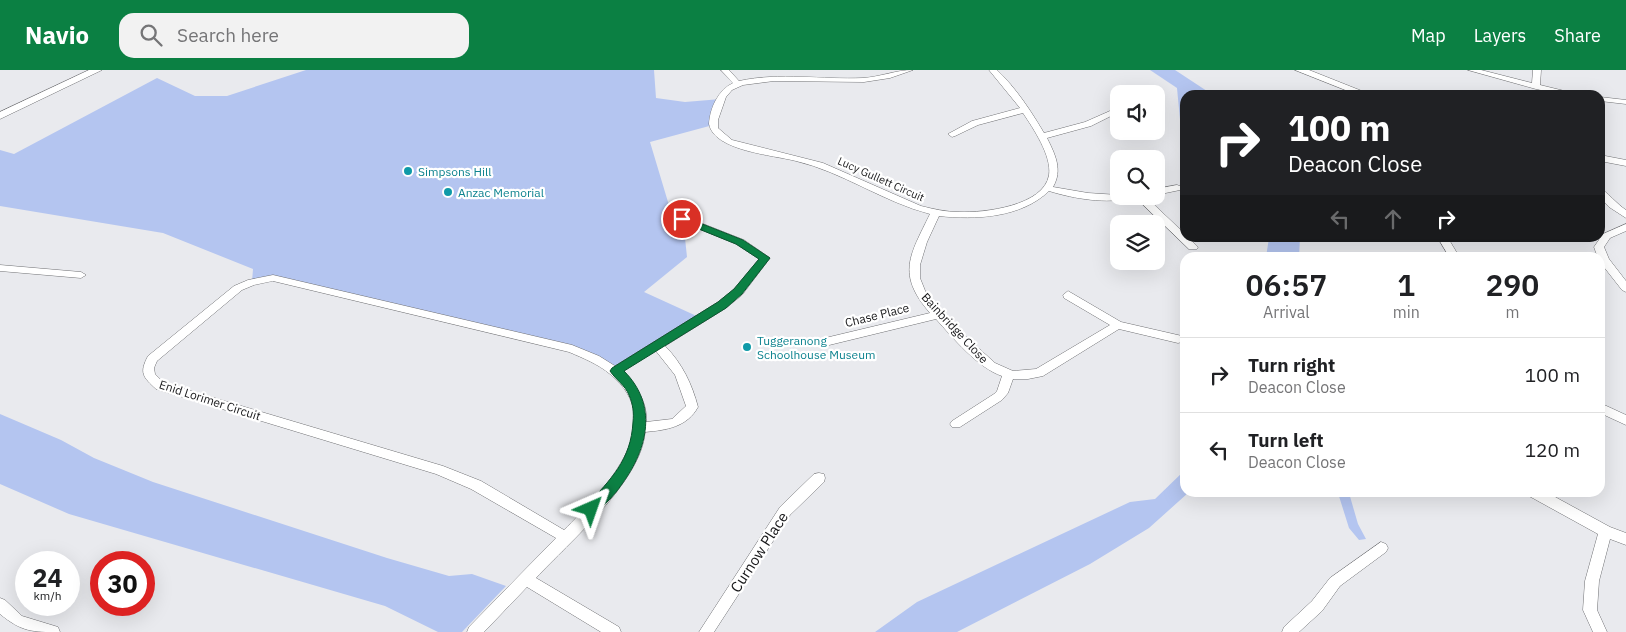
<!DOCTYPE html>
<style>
:root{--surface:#fff;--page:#f2f2f2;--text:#202124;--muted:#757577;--line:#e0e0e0;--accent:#0b8043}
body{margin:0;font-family:"IBM Plex Sans",sans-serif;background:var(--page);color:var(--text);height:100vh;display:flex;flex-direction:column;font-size:19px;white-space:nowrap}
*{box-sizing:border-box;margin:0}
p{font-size:16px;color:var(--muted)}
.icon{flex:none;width:28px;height:28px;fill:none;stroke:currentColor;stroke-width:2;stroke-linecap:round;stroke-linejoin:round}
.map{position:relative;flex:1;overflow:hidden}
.drawer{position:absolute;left:1180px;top:182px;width:425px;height:245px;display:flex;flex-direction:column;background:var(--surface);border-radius:15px;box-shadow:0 5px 20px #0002}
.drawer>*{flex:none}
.top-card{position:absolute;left:1180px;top:20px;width:425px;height:152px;border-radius:15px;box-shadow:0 5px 20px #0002;background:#202124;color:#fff;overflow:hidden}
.buttons{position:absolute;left:1110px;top:15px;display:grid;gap:10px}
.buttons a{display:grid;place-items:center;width:55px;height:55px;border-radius:10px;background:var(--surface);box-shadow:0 5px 20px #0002;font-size:25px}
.speed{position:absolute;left:15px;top:481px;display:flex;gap:10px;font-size:25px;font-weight:700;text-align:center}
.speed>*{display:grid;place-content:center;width:65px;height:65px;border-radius:50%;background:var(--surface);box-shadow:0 5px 20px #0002;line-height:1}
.speed small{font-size:12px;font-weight:400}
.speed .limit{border:8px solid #d22;background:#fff;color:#111}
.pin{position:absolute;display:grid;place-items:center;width:42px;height:42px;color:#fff;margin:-21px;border:2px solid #fff;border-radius:50%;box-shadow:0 1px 5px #0007}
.me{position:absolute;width:55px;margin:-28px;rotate:43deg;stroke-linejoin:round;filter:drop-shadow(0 0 4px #0008)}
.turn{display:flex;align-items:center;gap:18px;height:105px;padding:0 25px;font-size:22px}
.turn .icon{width:65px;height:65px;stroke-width:2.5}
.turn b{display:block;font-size:35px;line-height:42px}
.lanes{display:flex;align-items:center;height:48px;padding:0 25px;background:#0003;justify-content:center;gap:25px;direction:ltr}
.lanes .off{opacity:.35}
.eta{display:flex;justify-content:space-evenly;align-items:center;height:85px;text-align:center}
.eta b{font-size:30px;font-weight:600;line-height:35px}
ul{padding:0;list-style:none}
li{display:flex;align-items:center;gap:15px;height:75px;padding:0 25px;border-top:1px solid var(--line)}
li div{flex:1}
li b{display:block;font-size:19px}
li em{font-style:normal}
header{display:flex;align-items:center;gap:30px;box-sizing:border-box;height:70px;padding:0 25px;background:var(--accent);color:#fff}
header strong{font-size:24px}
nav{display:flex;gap:28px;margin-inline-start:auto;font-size:18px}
.search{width:350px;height:45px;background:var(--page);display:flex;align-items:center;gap:12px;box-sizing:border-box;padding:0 18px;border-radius:15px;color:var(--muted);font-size:19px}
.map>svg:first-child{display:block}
.green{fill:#b4c5f0}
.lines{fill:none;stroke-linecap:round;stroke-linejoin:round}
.minor-casing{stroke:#707174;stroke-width:1}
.tertiary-casing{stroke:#707174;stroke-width:1}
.minor{fill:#fff;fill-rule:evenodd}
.tertiary{fill:#fff;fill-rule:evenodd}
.route{fill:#0b8043;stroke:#07532c}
.culture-dot{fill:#0f9aa8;stroke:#fff;stroke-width:2}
.labels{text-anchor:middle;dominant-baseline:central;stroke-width:4.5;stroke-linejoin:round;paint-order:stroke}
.far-street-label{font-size:11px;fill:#171719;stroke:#fff}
.culture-label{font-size:12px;fill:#0d838f;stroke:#fff;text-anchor:start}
.street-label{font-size:12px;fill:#171719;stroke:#fff}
.near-street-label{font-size:15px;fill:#171719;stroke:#fff}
</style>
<header>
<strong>Navio</strong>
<div class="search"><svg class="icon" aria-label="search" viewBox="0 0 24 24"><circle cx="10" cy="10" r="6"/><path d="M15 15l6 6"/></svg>Search here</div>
<nav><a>Map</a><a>Layers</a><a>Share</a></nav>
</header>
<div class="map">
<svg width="1626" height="562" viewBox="0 0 1626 562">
<rect width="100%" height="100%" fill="#e9eaee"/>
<path class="green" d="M306,0H654L656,28L685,32L721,29L713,55L650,72L671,142L683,149L687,187L644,222L701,248L616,301L592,285L282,209L252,212L253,199L163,163L0,136V80L14,84L157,8L195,26H227Z
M1150,0H1175L1213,25H1185V63L1181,60L1177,18Z
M1269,168H1300L1299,187H1266Z
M0,344L61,370L94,388L153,412L387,488L449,506L472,504L506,516L462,562H438L385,536L69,444L0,414Z
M1185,400V422L1188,423L1149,458L1090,494L957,562H875L917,532L1130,432L1155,429Z
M1338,423H1349L1358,454L1366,469L1359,470L1349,458Z"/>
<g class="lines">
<defs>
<path id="minor" d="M721,0H729L739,11C780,2 822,10 863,8C880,7 896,0 913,0L890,8L864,12L774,11L743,15L732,20L726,27L718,50V58L732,70L823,93L921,136C933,139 946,142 959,142C984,143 1044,136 1049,105C1052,86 1033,58 1023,43L978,55L955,66L952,67L948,64L972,51L1020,38L989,0H997C1016,18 1031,41 1044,63L1085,52L1119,37V42L1091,56L1047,68C1055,84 1063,100 1053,117L1088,123L1134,126L1132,128C1106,134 1075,129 1049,121C1021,148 975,150 939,146L927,172L920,195V208L926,223L963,264L995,293L1013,301L1036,299L1110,255L1064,228L1063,225L1068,221L1121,252L1182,266L1184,269L1182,272L1178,273L1119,259L1043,306L1028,309H1013L1008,323L1002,330L960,357H952L950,354L952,351L994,324L997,321L1002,306C978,298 953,268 936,249L821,277L815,273L821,269L930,243C896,204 910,185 930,144C883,132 843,102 796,91C773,85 714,81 709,54C710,38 718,20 733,13Z
M1468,0H1481L1532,13L1533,0H1541L1540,15L1581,25H1565L1536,19Z
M1600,27L1626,30V34L1600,31Z
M1177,115L1180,116V120L1156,125V119Z
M1600,118C1606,121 1618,135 1626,140V148L1609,137L1600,127Z
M1134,126H1145L1185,164V168H1189L1198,177L1197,179H1189Z
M683,146L744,170L770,188L742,225L726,238L665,276C682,293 692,314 698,337C687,357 667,360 645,362C641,412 569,472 536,508L619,557L621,562H601L527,517L484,562H467L469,557L556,468L471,419L436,404L156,319C143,307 139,303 148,286L234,216L248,210L273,205L572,275L599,286L615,296L718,232L734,219L759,189L736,174L680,151L678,149ZM273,211L569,282C583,288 598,294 610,304C672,354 602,422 564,460L481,411L443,396L164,313L155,304L154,298L157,291L242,220L254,215ZM656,281L675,305L686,336L672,349L646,352C648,333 636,315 623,302Z
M1626,154V161L1610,168L1604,177L1609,189L1626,211V222L1622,220L1600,192V188H1598L1594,177L1603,164Z
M1438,168H1448L1460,188H1450Z
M0,195L81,202L86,205L81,208L0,201Z
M1600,333L1626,345V355L1600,343Z
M819,403L824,404L825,408L824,412L790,445L714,562H699L780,437L814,404Z
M1528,422H1546L1610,457L1626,463V475L1610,469L1599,511L1597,540L1607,562H1593L1583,540L1585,511L1598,464L1529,426Z
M1381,472L1386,474L1388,478L1386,482L1340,516L1322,541L1299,562H1282L1284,557L1312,531L1330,508Z
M0,528L5,530L22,546L58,557L60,562C32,562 22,562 0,544Z"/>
<path id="tertiary" d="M89,0H102L0,49V42Z
M1295,0H1309L1372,25H1358Z
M1600,85L1626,90V96L1600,91Z"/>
</defs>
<use href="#minor" class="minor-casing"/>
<use href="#tertiary" class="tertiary-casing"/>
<use href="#minor" class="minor"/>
<use href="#tertiary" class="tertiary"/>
</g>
<path class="route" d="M682,146L743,170L770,188L742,224L726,238L624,301C658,335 648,378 622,414C615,425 605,434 596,443L591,445L587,443L585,439L587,435C611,409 631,390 633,352C634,343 633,334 629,325C625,315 616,310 610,301L612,298L718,232L734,219L759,189L736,174L679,151L678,149Z"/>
<g class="culture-dot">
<circle cx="408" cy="101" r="5"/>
<circle cx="448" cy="122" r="5"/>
<circle cx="747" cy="277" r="5"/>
</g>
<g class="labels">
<g class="far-street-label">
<text transform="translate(881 109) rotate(24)">Lucy Gullett Circuit</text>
</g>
<g class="culture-label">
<text x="418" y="101">Simpsons Hill</text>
<text x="458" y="122">Anzac Memorial</text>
<text x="757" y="270">Tuggeranong<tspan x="757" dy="14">Schoolhouse Museum</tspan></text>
</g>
<g class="street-label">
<text transform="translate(877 245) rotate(-14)">Chase Place</text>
<text transform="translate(955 258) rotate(47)">Bainbridge Close</text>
<text transform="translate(210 330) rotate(18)">Enid Lorimer Circuit</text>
</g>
<g class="near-street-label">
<text transform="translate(759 482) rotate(-57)">Curnow Place</text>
</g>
</g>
</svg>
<div class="buttons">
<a><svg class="icon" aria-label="sound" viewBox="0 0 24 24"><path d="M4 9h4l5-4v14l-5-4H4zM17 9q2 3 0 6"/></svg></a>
<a><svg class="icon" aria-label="search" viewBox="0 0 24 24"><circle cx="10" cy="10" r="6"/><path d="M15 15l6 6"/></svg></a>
<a><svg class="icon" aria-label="layers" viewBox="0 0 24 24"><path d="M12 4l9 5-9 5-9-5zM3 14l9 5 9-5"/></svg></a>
</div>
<div class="speed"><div>24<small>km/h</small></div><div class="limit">30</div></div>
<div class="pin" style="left:682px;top:149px;background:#d93025"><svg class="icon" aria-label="arrive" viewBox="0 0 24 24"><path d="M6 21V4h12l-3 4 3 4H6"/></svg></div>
<svg class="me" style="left:591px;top:439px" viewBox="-20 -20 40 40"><path d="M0-17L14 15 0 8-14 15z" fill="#0b8043" stroke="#fff" stroke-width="4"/></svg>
<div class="top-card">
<div class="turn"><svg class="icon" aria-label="right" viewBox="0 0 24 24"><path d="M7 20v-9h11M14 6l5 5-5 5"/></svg><div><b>100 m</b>Deacon Close</div></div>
<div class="lanes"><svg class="icon off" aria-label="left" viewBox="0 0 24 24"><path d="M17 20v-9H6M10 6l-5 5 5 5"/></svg><svg class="icon off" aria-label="ahead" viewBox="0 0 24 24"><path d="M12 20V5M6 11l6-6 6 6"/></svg><svg class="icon" aria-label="right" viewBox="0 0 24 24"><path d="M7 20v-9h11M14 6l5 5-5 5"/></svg></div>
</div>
<section class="drawer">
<div class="eta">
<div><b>06:57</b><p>Arrival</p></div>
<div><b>1</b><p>min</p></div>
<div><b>290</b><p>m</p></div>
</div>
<ul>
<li><svg class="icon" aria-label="right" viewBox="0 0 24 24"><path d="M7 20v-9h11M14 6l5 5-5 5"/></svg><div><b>Turn right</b><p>Deacon Close</p></div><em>100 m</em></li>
<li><svg class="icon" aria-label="left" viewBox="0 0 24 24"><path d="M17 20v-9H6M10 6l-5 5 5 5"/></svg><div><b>Turn left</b><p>Deacon Close</p></div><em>120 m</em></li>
</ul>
</section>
</div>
